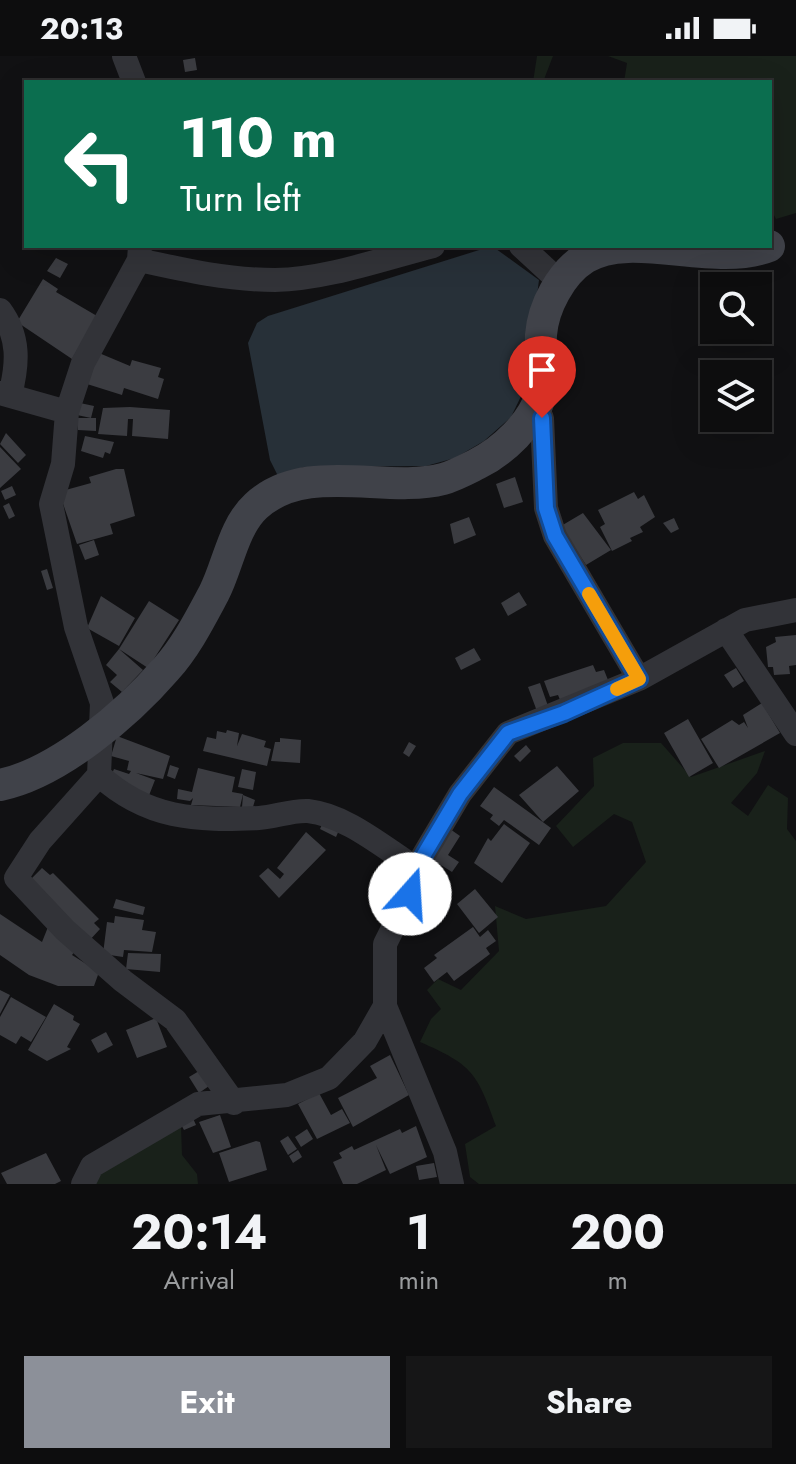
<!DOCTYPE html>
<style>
:root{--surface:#0d0d0e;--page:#161617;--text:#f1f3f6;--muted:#9a9c9e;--line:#2d2d2e;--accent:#8c9099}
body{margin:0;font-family:Jost,sans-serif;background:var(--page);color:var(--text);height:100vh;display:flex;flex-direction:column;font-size:30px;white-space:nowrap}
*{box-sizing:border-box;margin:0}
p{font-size:26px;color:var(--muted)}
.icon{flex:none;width:44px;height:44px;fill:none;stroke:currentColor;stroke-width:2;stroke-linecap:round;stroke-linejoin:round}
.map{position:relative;height:1128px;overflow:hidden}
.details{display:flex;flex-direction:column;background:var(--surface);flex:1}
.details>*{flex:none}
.guide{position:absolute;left:24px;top:24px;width:748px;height:168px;border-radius:0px;box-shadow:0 8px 32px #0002,0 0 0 2px var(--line);background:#0b6e4f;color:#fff;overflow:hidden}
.controls{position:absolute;left:700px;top:216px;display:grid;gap:16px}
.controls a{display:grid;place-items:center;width:72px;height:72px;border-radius:0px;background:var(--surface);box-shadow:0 8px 32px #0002,0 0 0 2px var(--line);font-size:40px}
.pin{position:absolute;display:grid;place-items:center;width:68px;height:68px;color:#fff;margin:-82px -34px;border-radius:50% 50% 50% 0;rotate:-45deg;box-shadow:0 0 8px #0007}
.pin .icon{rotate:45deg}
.me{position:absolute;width:88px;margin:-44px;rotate:19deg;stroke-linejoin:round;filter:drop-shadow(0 0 6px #0008)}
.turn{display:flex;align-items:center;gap:28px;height:168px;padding:0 24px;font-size:36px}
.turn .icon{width:104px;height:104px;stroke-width:2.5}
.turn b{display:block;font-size:56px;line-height:68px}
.eta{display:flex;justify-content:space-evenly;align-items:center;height:136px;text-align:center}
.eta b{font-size:48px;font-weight:700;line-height:56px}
.primary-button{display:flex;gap:16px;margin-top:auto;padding:16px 24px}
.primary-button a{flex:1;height:92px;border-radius:0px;background:var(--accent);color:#fff;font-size:32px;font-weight:700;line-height:92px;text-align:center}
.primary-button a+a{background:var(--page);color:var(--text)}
.status{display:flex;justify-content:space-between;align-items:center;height:56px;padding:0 40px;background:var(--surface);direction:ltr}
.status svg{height:22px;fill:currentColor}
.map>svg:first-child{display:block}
.green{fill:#19211a}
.water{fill:#273038}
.building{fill:#3b3c41}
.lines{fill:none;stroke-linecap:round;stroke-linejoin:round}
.street{stroke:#323338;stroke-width:24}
.secondary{stroke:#404249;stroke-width:32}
.route-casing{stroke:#114b97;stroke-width:20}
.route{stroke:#1a73e8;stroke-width:14}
.slow{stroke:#f59e0b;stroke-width:14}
</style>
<div class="status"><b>20:13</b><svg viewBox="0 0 49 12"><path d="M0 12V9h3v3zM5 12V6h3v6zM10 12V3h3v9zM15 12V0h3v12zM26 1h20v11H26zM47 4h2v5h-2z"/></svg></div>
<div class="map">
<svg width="796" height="1128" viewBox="0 0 796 1128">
<rect width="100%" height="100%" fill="#111113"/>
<path class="green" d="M537,0H553L543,26H533Z
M608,0H796V157L776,163L770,152V26H624L627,7Z
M623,687H661L691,721L765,695L757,717L731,747L748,760L768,729L788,742L787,773L796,785V1128H479L470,1121L465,1088L496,1070C477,1017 473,1009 420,986L431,963L441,953L427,934L438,923L461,934L499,895L495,850L526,863L606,850L646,806L632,766L614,758L573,791L556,770L594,730L593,702Z
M181,1070L182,1099L197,1118L198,1128H94L98,1116Z"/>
<path class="water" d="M492,190L539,224L525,332L511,361L484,385L455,402L426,410L304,411L278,420L270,404L248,287L257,267L268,260Z"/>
<path class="building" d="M195,2L197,14L185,16L183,4Z
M56,202L68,208L60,222L47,215Z
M43,223L58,233L56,236L97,260L72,303L17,266Z
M99,297L130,310L132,304L161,312L158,321L164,323L158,343L124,332L122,339L87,328Z
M80,347L94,350L91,362H96V375L78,374V362H91L77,359Z
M130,351L170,354L168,383L132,380L133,363H128L127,380L98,378L103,352Z
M6,377L26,399L18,407L0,388Z
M85,380L114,386L110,398L105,396L103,402L81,395Z
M0,391L21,413L0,432Z
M116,413H124L135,460L110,468L113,478L77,488L60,439L62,435L91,427L89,421Z
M515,421L523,446L504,452L496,428Z
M12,430L16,439L5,444L1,435Z
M634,436L638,443L644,439L655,461L640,471L643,476L630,482L632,485L612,495L600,471L605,468L598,454Z
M9,447L15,460L9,463L3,450Z
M583,457L611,494L586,509L561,470Z
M469,461L476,479L454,488L450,468Z
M674,462L679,473L671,477L663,467Z
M94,484L99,499L85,504L79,489Z
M47,513L53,532L47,534L41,515Z
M519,536L527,549L508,560L501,547Z
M101,540L135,562L119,590L87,572Z
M149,545L179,564L148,612L119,593Z
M796,579V609L789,610L790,618L774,619L773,611H768L766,591L776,586L775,581Z
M474,592L481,604L461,614L455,602Z
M119,593L143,614L122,636L110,626L117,619L106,609Z
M593,609L596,616L604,614L610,629L563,651L558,639L550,641L544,625Z
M736,612L744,625L733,632L724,619Z
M540,627L549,653L538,658L528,631Z
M762,647L780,677L719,712L701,683L732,664L739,669L744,666L748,672L743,659Z
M688,663L713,707L689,721L664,677Z
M227,674L239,677L237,690L242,678L266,685L264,691L271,693L267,710L203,695L207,681L216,683L217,675L226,677Z
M117,680L170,700L163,723L136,717L155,724L148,742L111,720L114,713L129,718L131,715L127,714L129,705L111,700Z
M280,682L301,684L300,707L271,705L275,686H280Z
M409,686L416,690L409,701L403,697Z
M526,689L531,695L520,706L514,700Z
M170,709L179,712L175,723L167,720Z
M557,710L579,735L543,766L519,739Z
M198,712L235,721L232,736L243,738L240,751L191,749L193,742L190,745L177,743L178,733L192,736Z
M242,713L256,716L253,734L238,731Z
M494,731L551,772L539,789L504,764L499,770L490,763L493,759L480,750Z
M243,739L255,744L253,751H242Z
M324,764L340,772L336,781L320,773Z
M504,768L530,787L502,827L474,807L488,782L491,785Z
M450,773L460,780L448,799L459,806L452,816L428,801Z
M306,776L326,794L279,842L259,820L268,812L280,823L284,818L277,812Z
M42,812L50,819L53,817L99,863L94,867L100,873L88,886L28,826Z
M475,833L498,861L479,877L457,848Z
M116,843L145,851L143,859L113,852Z
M0,858L42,886L48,871L75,895L72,899L99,916L94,930H58L29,919L0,899Z
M115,860L144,864L142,874L156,876L152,896L124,894L123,901L103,898L107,866L114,867Z
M473,871L480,881L488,874L496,885L486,892L490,898L454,925L447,916L434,926L424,912L437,902L434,899Z
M128,897L161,898L160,916L126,913Z
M0,934L10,939L0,958Z
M11,941L46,961L31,986L21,980L16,988L0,979V961Z
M54,948L74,960L73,964L80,968L67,991L71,993L47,1005L28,994Z
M156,962L167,991L137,1002L126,974Z
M106,976L113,989L98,997L91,984Z
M390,999L409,1039L353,1071L338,1042L377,1022L370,1010Z
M199,1015L209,1030L199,1037L189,1021Z
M319,1037L331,1059L342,1053L350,1067L317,1083L298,1048Z
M220,1059L231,1091L213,1097L199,1066Z
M192,1060L196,1069L184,1074L179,1065Z
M416,1070L427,1101L390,1118L376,1089L386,1114L357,1128H343L333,1106L342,1102L339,1097L352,1090L354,1094L400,1073L402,1077Z
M307,1073L313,1083L301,1091L295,1081Z
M288,1080L297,1093L288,1099L280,1085Z
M256,1085L260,1086L267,1114L229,1126L219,1097Z
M298,1094L302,1101L293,1107L289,1100Z
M46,1097L61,1125L55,1128H7L1,1117Z
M434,1107L437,1121L419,1124L416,1110Z"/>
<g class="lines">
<path class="street" d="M124,0L134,26
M140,190L139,204L83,307L67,356L63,408L51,448L76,571L102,647L99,719C147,763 195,765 259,762C275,761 292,754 308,755C346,759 384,792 416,812
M521,190L560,226
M139,204C184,214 228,224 275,224C327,223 382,203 433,190
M0,254C20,281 18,308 10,339
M0,337L67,356
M534,353L542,362L546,452L555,480L639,623
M726,574L796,678
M99,719L40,785L16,822L65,874L123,925L175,964L234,1047
M83,1128L92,1110L198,1048L287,1039L329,1022L365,985L385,950
M452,1128L445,1096L385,950V888L410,838L416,812L460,738L508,677L639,623L745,564L796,554"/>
<path class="secondary" d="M0,729C58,717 127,658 166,613C186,591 200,563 214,537C228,510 233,471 256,450C306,404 385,438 443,423C454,420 467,413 477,408C503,395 532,368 541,339C546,320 540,298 541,279C543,251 561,217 585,202C632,173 713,212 769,190"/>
</g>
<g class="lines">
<defs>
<path id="route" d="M410,838L416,812L460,738L508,677L564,657L639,623L555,480L546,452L542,362"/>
</defs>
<use href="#route" class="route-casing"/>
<use href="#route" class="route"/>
<path class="slow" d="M589,538L639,623L617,633"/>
</g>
</svg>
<div class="controls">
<a><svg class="icon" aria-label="search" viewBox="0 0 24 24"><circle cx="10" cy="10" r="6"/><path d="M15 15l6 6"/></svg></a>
<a><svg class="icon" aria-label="layers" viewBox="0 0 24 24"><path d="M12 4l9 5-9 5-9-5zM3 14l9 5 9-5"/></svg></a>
</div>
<div class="pin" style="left:542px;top:362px;background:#d93025"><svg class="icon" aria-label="arrive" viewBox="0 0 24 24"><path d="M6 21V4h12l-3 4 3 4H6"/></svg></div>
<svg class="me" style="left:410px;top:838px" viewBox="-20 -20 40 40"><circle r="19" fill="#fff"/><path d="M0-13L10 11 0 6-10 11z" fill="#1a73e8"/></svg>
<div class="guide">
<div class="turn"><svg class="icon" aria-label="left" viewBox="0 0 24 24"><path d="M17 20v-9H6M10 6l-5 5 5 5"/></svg><div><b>110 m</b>Turn left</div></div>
</div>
</div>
<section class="details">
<div class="eta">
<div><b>20:14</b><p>Arrival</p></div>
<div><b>1</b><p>min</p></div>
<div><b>200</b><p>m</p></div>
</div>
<div class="primary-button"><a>Exit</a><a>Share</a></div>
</section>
